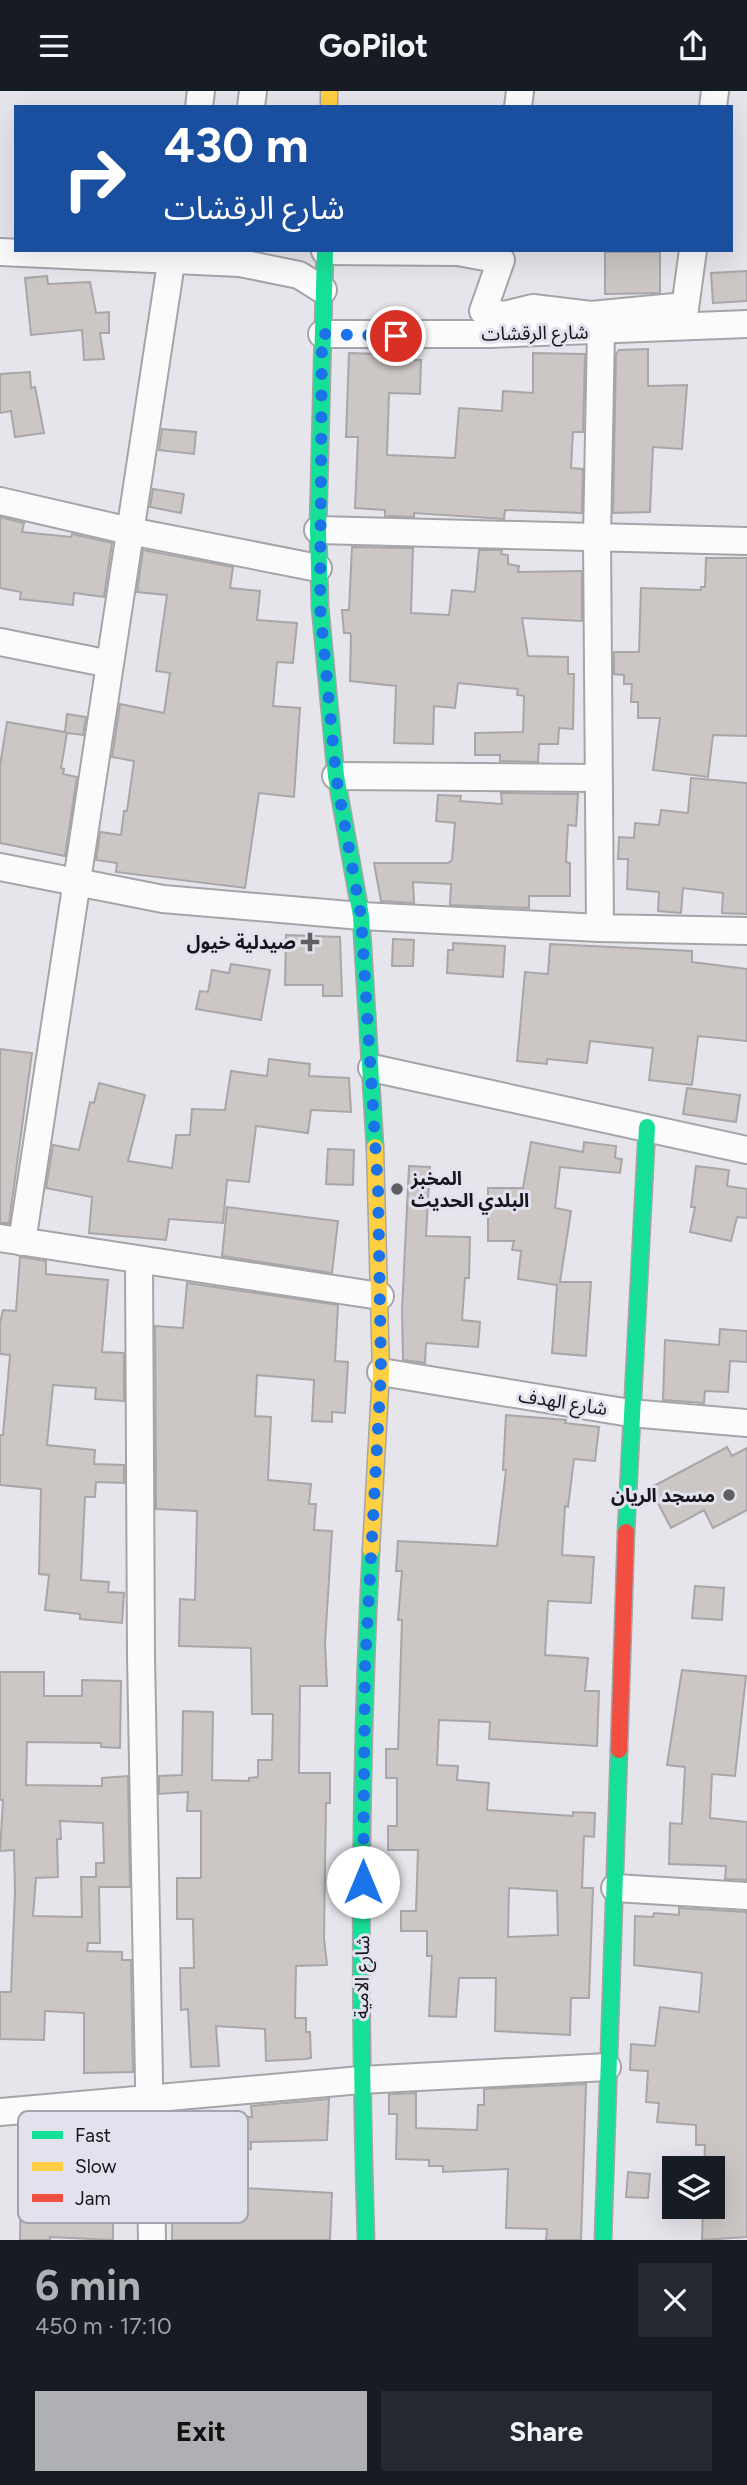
<!DOCTYPE html>
<meta charset="utf-8">
<style>
:root{--surface:#171b24;--page:#242831;--text:#f1f3f6;--muted:#9ea1a6;--accent:#afb0b4}
body{margin:0;font-family:Figtree,"Noto Sans Arabic",sans-serif;background:var(--page);color:var(--text);height:100vh;display:flex;flex-direction:column;font-size:26px;white-space:nowrap}
*{box-sizing:border-box;margin:0}
p{font-size:23px;color:var(--muted)}
.icon{flex:none;width:38px;height:38px;fill:none;stroke:currentColor;stroke-width:2;stroke-linecap:round;stroke-linejoin:round}
.map{position:relative;height:2149px;overflow:hidden}
.drawer{display:flex;flex-direction:column;background:var(--surface);flex:1}
.drawer>*{flex:none}
.top-card{position:absolute;left:14px;top:14px;width:719px;height:147px;border-radius:0px;box-shadow:0 7px 28px #0002;background:#1a4fa0;color:#fff;overflow:hidden}
.fabs{position:absolute;left:662px;top:2065px;display:grid;gap:14px}
.fabs a{display:grid;place-items:center;width:63px;height:63px;border-radius:0px;background:var(--surface);box-shadow:0 7px 28px #0002;font-size:35px}
.pin{position:absolute;display:grid;place-items:center;width:60px;height:60px;color:#fff;margin:-30px;border:4px solid #fff;border-radius:50%;box-shadow:0 2px 7px #0007}
.me{position:absolute;width:77px;margin:-38px;rotate:0deg;stroke-linejoin:round;filter:drop-shadow(0 0 5px #0008)}
.turn{display:flex;align-items:center;gap:24px;height:147px;padding:0 35px;font-size:32px}
.turn .icon{width:91px;height:91px;stroke-width:2.5}
.turn b{display:block;font-size:49px;line-height:60px}
.round{display:grid;place-items:center;flex:none;width:74px;height:74px;border-radius:0px;background:var(--page)}
.overview{display:flex;align-items:center;justify-content:space-between;height:119px;padding:0 35px}
h1{font-size:42px;font-weight:700;line-height:52px;color:var(--accent)}
.primary-button{display:flex;gap:14px;margin-top:auto;padding:14px 35px}
.primary-button a{flex:1;height:80px;border-radius:0px;background:var(--accent);color:#111;font-size:28px;font-weight:700;line-height:80px;text-align:center}
.primary-button a+a{background:var(--page);color:var(--text)}
header{display:flex;justify-content:space-between;align-items:center;height:91px;padding:0 35px;background:var(--surface);font-size:32px;font-weight:700}
.map>svg:first-child{display:block}
.building{fill:#ccc6c4;stroke:#a8a6a8;stroke-width:2;fill-rule:evenodd}
.lines{fill:none;stroke-linecap:round;stroke-linejoin:round}
.street-casing{stroke:#a5a5a9;stroke-width:30}
.fast-casing{stroke:#a5a5a9;stroke-width:19}
.slow-casing{stroke:#a5a5a9;stroke-width:19}
.jam-casing{stroke:#a5a5a9;stroke-width:19}
.street{stroke:#fbfbfc;stroke-width:26}
.fast{stroke:#16e098;stroke-width:16}
.slow{stroke:#ffcf43;stroke-width:16}
.jam{stroke:#f24e42;stroke-width:16}
.route{stroke:#1a73e8;stroke-width:12;stroke-dasharray:0 21.6}
.poi-dot{fill:#5e5e63;stroke:#e2e2ee;stroke-width:2.5}
.labels{text-anchor:middle;dominant-baseline:central;stroke-width:6;stroke-linejoin:round;paint-order:stroke}
.street-label{font-size:19px;fill:#16151a;stroke:#e2e2ee}
.poi-label{font-size:19px;font-weight:bold;fill:#16151a;stroke:#e2e2ee;text-anchor:end}
.key{fill:#e2e2ee;stroke:#a5a4ae;stroke-width:2}
.key-label{font-size:19px;fill:#16151a}
</style>
<header><svg class="icon" aria-label="menu" viewBox="0 0 24 24"><path d="M4 6h16M4 12h16M4 18h16"/></svg>GoPilot<svg class="icon" aria-label="share" viewBox="0 0 24 24"><path d="M12 15V3M7 8l5-5 5 5M5 13v7h14v-7"/></svg></header>
<div class="map">
<svg width="747" height="2149" viewBox="0 0 747 2149">
<rect width="100%" height="100%" fill="#e5e5eb"/>
<path class="building" d="M605,161H660V202L605,203Z
M747,180V210L713,212L711,182Z
M47,185L48,193L90,191L96,222L109,221V242H100L104,268L84,269L82,239L31,244L25,187Z
M648,258V295L687,294L682,358L653,356L650,421L613,422L616,263L619,259Z
M349,262L406,264V269H421L420,303L389,302L387,364L455,367L459,317L502,320L503,300L533,302V262L585,263L583,341H573L571,377L583,378L582,422L505,419L504,428L414,422V426L385,425V419L355,417L358,346H346Z
M30,281L31,297L35,296L44,342L15,346L11,320L0,322V283Z
M162,338L196,341L194,363L159,359Z
M153,398L184,403L181,422L150,416Z
M0,426L24,432L22,441L71,446L72,443L112,452L104,506L74,502L73,514L20,508L21,501L0,497Z
M352,456L413,457L411,522L449,524L452,499L475,501L479,459H502L501,463L508,464V473L519,475L518,481L582,480V530L522,527L528,565L568,566V583H574L573,638L559,637L558,653H539L538,671L500,670V664H475V642L523,641L524,605L517,604L518,598L458,592L455,617L434,615L433,653L394,652L396,595L350,590L351,545L350,542H344L342,519H349Z
M143,459L233,476L230,497L260,500L257,529L297,532L293,572L277,571L273,615L300,617L294,706L259,702L245,797L116,781L117,772L96,769L100,741L121,744L124,720H127L134,670L112,666L120,613L164,622L170,582L156,580L167,504L137,501Z
M706,467H747V645L713,644L708,686L653,679L660,627H638V611H631L632,593H624V584L614,583V561H639L641,497L701,499V496H705Z
M67,623L86,626L83,644L67,642L61,677L64,678L63,683L77,686L65,765L0,752V674L7,631L65,641Z
M691,687L747,692V823L722,822L723,802L683,797L681,822L658,820L659,801L627,798L628,768H618L619,746L634,747L635,732L659,734L661,719L688,722Z
M501,702L578,703L576,735L568,734L566,771L570,772V805H529V817L450,814L451,793L413,791L414,812L381,810L374,772H448L452,769L455,732L436,730L438,704L461,705L460,710L502,713Z
M286,844L340,846L342,905H323V894H285Z
M393,848L414,849L413,875H392Z
M453,852L505,855L503,886L447,882L448,859H453Z
M550,853L692,860V871L747,878V950L698,945L692,994L649,989L653,957L590,950L587,972L547,968V973L517,970L525,881L548,883Z
M231,873L270,879L261,929L196,918L200,900L208,901L212,879L229,882Z
M0,958L32,962L9,1132H0Z
M269,968L310,973L309,985L349,987L351,1021L311,1019L308,1042L256,1035L249,1091L227,1089L223,1132L169,1128L166,1149L89,1142L92,1106L46,1097L53,1054L79,1059L90,1011L94,1012L99,992L145,1004L128,1070L172,1077L176,1044H190L192,1018L225,1019L231,980L267,985Z
M687,997L740,1004L736,1031L683,1023Z
M531,1051L583,1061L584,1051L616,1055L615,1067L622,1068L620,1082L560,1076L555,1117L571,1120L560,1191H591L586,1265L552,1262L557,1194L518,1188L521,1160L512,1159L514,1150H488V1097H523Z
M328,1058L354,1059L353,1094L326,1093Z
M409,1075L430,1076L426,1145L470,1146L469,1187H465L462,1229L480,1231L478,1256L426,1252L425,1272L403,1269L402,1219Z
M696,1075L729,1079L727,1095L747,1098V1127L737,1126L731,1150L690,1141L695,1116H691Z
M227,1116L338,1130L332,1182L222,1165Z
M20,1166L46,1170V1183L108,1189L102,1261L124,1262V1310L95,1308L96,1297L53,1294L47,1354L95,1359L94,1373L124,1374V1392L96,1391L95,1406H85L81,1489L109,1491L108,1501L124,1502L122,1532L80,1528V1523L45,1519L49,1484L39,1483L41,1398L0,1394V1344H3L10,1264L0,1263V1232L3,1219L16,1220Z
M187,1192L338,1214L335,1270L348,1271L345,1322L332,1321V1331L312,1330L314,1289L257,1284L255,1325L271,1326L268,1389L311,1393L309,1413H316L314,1439L332,1440L325,1552L327,1595H300L299,1682H330V1712H326L324,1847L327,1874L296,1875L295,1927H306V1941H310L311,1967L306,1968L266,1970L265,1938L216,1935L219,1975L191,1976L188,1918L181,1919L180,1877H194L193,1828H177V1787H201V1720H187L188,1701L159,1703V1685L182,1684L183,1620L213,1621L212,1689L249,1690V1687L258,1686V1669H272L273,1623H252L251,1557L179,1555L180,1508L195,1509L197,1420L156,1418L155,1235L183,1237Z
M720,1238L747,1240V1271L730,1270L728,1301L705,1300L704,1312L663,1309L665,1249L719,1254Z
M506,1324L566,1329L565,1332L599,1336L595,1370L574,1368L568,1416L565,1415L562,1464L594,1466L591,1512L548,1510L545,1564L588,1567L585,1600H599L597,1655L489,1648L490,1631L439,1629L437,1674L458,1675L457,1689L489,1692L487,1719L573,1725V1721L595,1722L594,1746L584,1745L582,1797H593L589,1907H571L570,1944L495,1940L496,1887H459L456,1926L429,1925L432,1865H427V1840H401V1820H416L418,1759H388V1735H397V1687H386V1658H398L402,1529H398L402,1480H396L398,1450L497,1455L506,1379H503ZM509,1797L557,1800L558,1844L508,1846Z
M727,1356L732,1365L747,1357V1419L713,1437L704,1419L671,1437L650,1397Z
M695,1495L724,1497L722,1529L692,1527Z
M682,1579L746,1585L735,1685L712,1683L710,1727L747,1731V1789L725,1788L726,1775L669,1773L670,1732L682,1733L685,1676L667,1674Z
M0,1581H44V1605H82V1589L121,1590L120,1657L101,1656V1652L27,1651L26,1694L102,1695V1687L128,1685L130,1796H99L100,1852H88L87,1860L122,1861V1869H131L133,1981L84,1982V1922L45,1920L44,1949L0,1948V1901H11L15,1800L14,1759L0,1760L3,1709H0ZM60,1730L103,1732L104,1772H96V1786H81L82,1826L33,1825L36,1787L58,1786L57,1748H61Z
M679,1817L747,1821V2146L702,2149L703,2116H712V2077H704L705,2054H696V2034L657,2031L659,2012L646,2011L648,1980L630,1979L631,1953L655,1955L660,1916L699,1921L702,1882L634,1874L635,1825L653,1826L654,1822L679,1824Z
M586,1993L581,2149H546L547,2138L506,2137L508,2078L443,2081V2075H429V2069L396,2068L397,2023H389V2003L416,2002V2037L477,2039L478,2014H484V1998Z
M329,2008L327,2049L251,2051V2058L242,2059L244,2097L332,2102L330,2149H172L173,2099H167L166,2076L210,2074L212,2024L252,2026L251,2015Z
M133,2025L135,2085L118,2086V2101H113V2149L50,2146V2149H20L21,2091H87V2053H84L83,2029Z
M628,2081L650,2083L648,2107L626,2106Z"/>
<g class="lines">
<defs>
<path id="street" d="M199,16L201,0
M251,16L253,0
M518,16L520,0
M713,16L715,0
M325,160L458,161L501,169L483,220L504,224L533,217L591,224L685,215
M0,161L240,172L299,184L323,199
M683,232L693,159
M322,243H491L747,233
M0,410L130,440L318,477
M318,439L747,450
M0,551L110,573
M336,685L599,687
M0,776L163,808L361,825L600,837L747,840
M600,837L597,447L601,240
M372,977L747,1059
M0,1147L380,1205
M22,1151L173,159
M139,1169L141,1566L152,2149
M381,1281L630,1322L747,1332
M615,1797L747,1805
M0,2021L361,1989L607,1976"/>
<path id="fast" d="M325,159L318,439L320,516L336,685L361,825L375,1056
M626,1441L647,1036
M366,2149C359,1919 359,1688 371,1459
M603,2149L619,1659"/>
<path id="slow" d="M329,0V16
M371,1459L381,1281L375,1056"/>
<path id="jam" d="M619,1659L626,1441"/>
</defs>
<use href="#street" class="street-casing"/>
<use href="#fast" class="fast-casing"/>
<use href="#slow" class="slow-casing"/>
<use href="#jam" class="jam-casing"/>
<use href="#street" class="street"/>
<use href="#fast" class="fast"/>
<use href="#slow" class="slow"/>
<use href="#jam" class="jam"/>
</g>
<g class="lines">
<path class="route" d="M363,1791L365,1577L381,1281L378,1097L361,825L336,685L320,516L322,243L396,245"/>
</g>
<g class="poi-dot">
<path d="M306.5 840.5h7v7h7v7h-7v7h-7v-7h-7v-7h7z"/>
<circle cx="397" cy="1098" r="7"/>
<circle cx="729" cy="1404" r="7"/>
</g>
<g class="labels">
<g class="street-label">
<text transform="translate(535 242) rotate(-1)">شارع الرقشات</text>
<text transform="translate(563 1311) rotate(9)">شارع الهدف</text>
<text transform="translate(362 1886) rotate(-89)">شارع الامية</text>
</g>
<g class="poi-label">
<text x="296" y="851">صيدلية خيول</text>
<text x="411" y="1087" text-anchor="start">المخبز<tspan x="411" dy="22">البلدي الحديث</tspan></text>
<text x="715" y="1404">مسجد الريان</text>
</g>
</g>
<rect x="18" y="2020" width="230" height="112" rx="10" class="key"/>
<rect x="32" y="2040" width="31" height="8" fill="#16e098"/>
<rect x="32" y="2071" width="31" height="9" fill="#ffcf43"/>
<rect x="32" y="2103" width="31" height="8" fill="#f24e42"/>
<g class="key-label">
<text x="75" y="2051">Fast</text>
<text x="75" y="2082">Slow</text>
<text x="75" y="2114">Jam</text>
</g>
</svg>
<div class="fabs">
<a><svg class="icon" aria-label="layers" viewBox="0 0 24 24"><path d="M12 4l9 5-9 5-9-5zM3 14l9 5 9-5"/></svg></a>
</div>
<div class="pin" style="left:396px;top:245px;background:#d93025"><svg class="icon" aria-label="arrive" viewBox="0 0 24 24"><path d="M6 21V4h12l-3 4 3 4H6"/></svg></div>
<svg class="me" style="left:363px;top:1791px" viewBox="-20 -20 40 40"><circle r="19" fill="#fff"/><path d="M0-13L10 11 0 6-10 11z" fill="#1a73e8"/></svg>
<div class="top-card">
<div class="turn"><svg class="icon" aria-label="right" viewBox="0 0 24 24"><path d="M7 20v-9h11M14 6l5 5-5 5"/></svg><div><b>430 m</b>شارع الرقشات</div></div>
</div>
</div>
<section class="drawer">
<div class="overview"><div><h1>6 min</h1><p>450 m · 17:10</p></div><a class="round"><svg class="icon" aria-label="close" viewBox="0 0 24 24"><path d="M6 6l12 12M18 6L6 18"/></svg></a></div>
<div class="primary-button"><a>Exit</a><a>Share</a></div>
</section>
